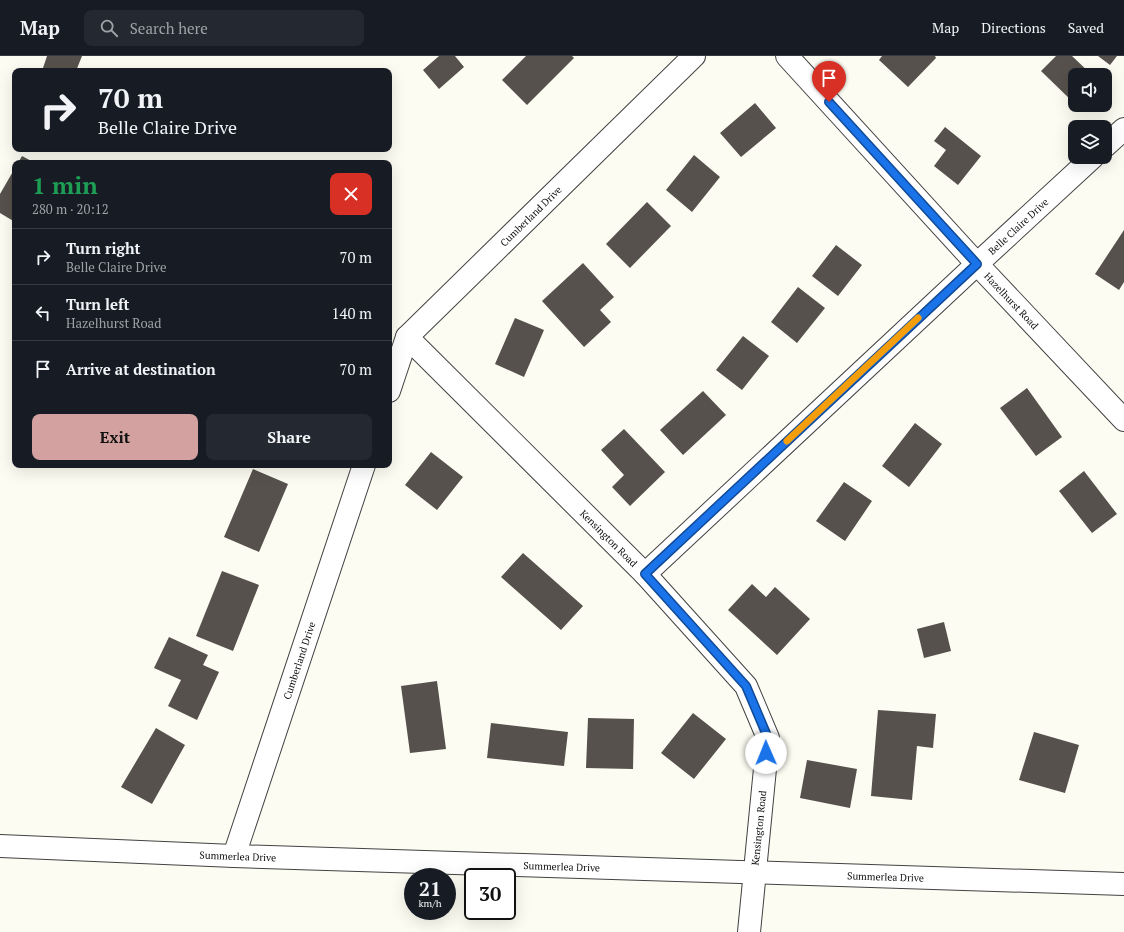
<!DOCTYPE html>
<meta charset="utf-8">
<style>
:root{--surface:#171b24;--page:#242831;--text:#f1f3f6;--muted:#9ea1a6;--line:#363941;--accent:#d3a2a0}
body{margin:0;font-family:"PT Serif",serif;background:var(--page);color:var(--text);height:100vh;display:flex;flex-direction:column;font-size:15px;white-space:nowrap}
*{box-sizing:border-box;margin:0}
p{font-size:13px;color:var(--muted)}
.icon{flex:none;width:22px;height:22px;fill:none;stroke:currentColor;stroke-width:2;stroke-linecap:round;stroke-linejoin:round}
.map{position:relative;flex:1;overflow:hidden}
.drawer{position:absolute;left:12px;top:104px;width:380px;height:308px;display:flex;flex-direction:column;background:var(--surface);border-radius:8px;box-shadow:0 4px 16px #0002}
.drawer>*{flex:none}
.banner{position:absolute;left:12px;top:12px;width:380px;height:84px;border-radius:8px;box-shadow:0 4px 16px #0002;background:#171b24;color:var(--text);overflow:hidden}
.buttons{position:absolute;left:1068px;top:12px;display:grid;gap:8px}
.buttons a{display:grid;place-items:center;width:44px;height:44px;border-radius:8px;background:var(--surface);box-shadow:0 4px 16px #0002;font-size:20px}
.speed{position:absolute;left:404px;top:812px;display:flex;gap:8px;font-size:20px;font-weight:700;text-align:center}
.speed>*{display:grid;place-content:center;width:52px;height:52px;border-radius:50%;background:var(--surface);box-shadow:0 4px 16px #0002;line-height:1}
.speed small{font-size:10px;font-weight:400}
.speed .limit{border:2px solid #111;border-radius:6px;background:#fff;color:#111}
.pin{position:absolute;display:grid;place-items:center;width:34px;height:34px;color:#fff;margin:-41px -17px;border-radius:50% 50% 50% 0;rotate:-45deg;box-shadow:0 0 4px #0007}
.pin .icon{rotate:45deg}
.me{position:absolute;width:44px;margin:-22px;rotate:359deg;stroke-linejoin:round;filter:drop-shadow(0 0 3px #0008)}
.turn{display:flex;align-items:center;gap:14px;height:84px;padding:0 20px;font-size:18px}
.turn .icon{width:52px;height:52px;stroke-width:2.5}
.turn b{display:block;font-size:28px;line-height:34px}
.round{display:grid;place-items:center;flex:none;width:42px;height:42px;border-radius:8px;background:var(--page)}
.head{display:flex;align-items:center;justify-content:space-between;height:68px;padding:0 20px}
h1{font-size:24px;font-weight:700;line-height:30px;color:#1e9e55}
.cta{display:flex;gap:8px;margin-top:auto;padding:8px 20px}
.cta a{flex:1;height:46px;border-radius:8px;background:var(--accent);color:#111;font-size:16px;font-weight:700;line-height:46px;text-align:center}
.cta a+a{background:var(--page);color:var(--text)}
ul{padding:0;list-style:none}
li{display:flex;align-items:center;gap:12px;height:56px;padding:0 20px;border-top:1px solid var(--line)}
li div{flex:1}
li b{display:block;font-size:15px}
li em{font-style:normal}
header{display:flex;align-items:center;gap:24px;box-sizing:border-box;height:56px;padding:0 20px;background:var(--surface);border-bottom:1px solid var(--line)}
header strong{font-size:19px}
nav{display:flex;gap:22px;margin-inline-start:auto;font-size:14px}
.search{width:280px;height:36px;background:var(--page);display:flex;align-items:center;gap:10px;box-sizing:border-box;padding:0 14px;border-radius:8px;color:var(--muted);font-size:15px}
.map>svg:first-child{display:block}
.building{fill:#56514c}
.lines{fill:none;stroke-linecap:round;stroke-linejoin:round}
.street-casing{stroke:#424242;stroke-width:24}
.street{stroke:#fff;stroke-width:22}
.route-casing{stroke:#114b97;stroke-width:10}
.route{stroke:#1a73e8;stroke-width:7}
.slow{stroke:#f59e0b;stroke-width:7}
.labels{text-anchor:middle;dominant-baseline:central;stroke-width:4;stroke-linejoin:round;paint-order:stroke}
.street-label{font-size:10px;fill:#0f0f0f;stroke:#fff}
</style>
<header>
<strong>Map</strong>
<div class="search"><svg class="icon" aria-label="search" viewBox="0 0 24 24"><circle cx="10" cy="10" r="6"/><path d="M15 15l6 6"/></svg>Search here</div>
<nav><a>Map</a><a>Directions</a><a>Saved</a></nav>
</header>
<div class="map">
<svg width="1124" height="876" viewBox="0 0 1124 876">
<rect width="100%" height="100%" fill="#fdfcf2"/>
<path class="building" d="M47,0H82L76,15H42Z
M439,0H455L464,11L439,33L423,14Z
M526,0H572L574,2L527,49L502,24Z
M882,0H935L936,2L908,31L879,4Z
M1056,0H1072L1092,19H1075V46L1074,47L1041,15Z
M1098,0H1117L1110,9Z
M755,47L776,72L741,101L720,77Z
M945,71L981,100L958,129L934,110L946,94L934,85Z
M694,99L720,121L692,156L666,134Z
M22,100L35,107H18Z
M15,112V166L0,157V138Z
M647,146L671,170L630,212L606,188Z
M1124,174V226L1119,234L1095,218Z
M836,189L862,209L838,240L812,220Z
M583,207L614,241L600,254L611,266L584,291L542,245Z
M798,231L825,252L797,287L771,266Z
M515,262L544,274L524,321L495,308Z
M743,280L769,300L742,334L716,314Z
M1027,332L1062,381L1036,400L1000,352Z
M703,335L726,359L683,399L660,374Z
M915,367L942,388L909,431L882,410Z
M624,373L665,416L630,450L612,431L624,419L601,394Z
M431,396L463,421L437,454L405,429Z
M253,413L288,428L259,496L224,481Z
M1084,415L1117,458L1092,477L1059,435Z
M844,426L872,445L845,485L816,465Z
M523,497L583,550L561,574L501,521Z
M222,515L259,529L233,595L196,580Z
M752,528L766,541L775,531L810,563L777,599L728,554Z
M944,566L951,595L924,602L917,573Z
M169,581L208,599L203,609L219,616L197,664L168,650L181,624L154,612Z
M437,625L446,693L410,697L401,630Z
M878,654L936,658L933,692L917,690L912,744L871,740Z
M693,657L726,683L694,723L661,697Z
M588,662L634,663L633,713L586,712Z
M491,667L568,676L564,710L487,702Z
M156,672L185,689L152,748L121,731Z
M1034,676L1079,689L1065,737L1019,724Z
M807,704L857,713L850,752L800,742Z"/>
<g class="lines">
<defs>
<g id="street">
<path id="s1" d="M787,0L977,208L1124,364"/>
<path d="M1105,90L1124,73"/>
<path id="s2" d="M407,281L645,518L746,630L768,682L749,876"/>
<path id="s3" d="M389,335L407,281L694,0"/>
<path id="s4" d="M645,518L977,208L1093,101"/>
<path id="s5" d="M0,790L234,800L1124,828"/>
<path id="s6" d="M234,800L364,409"/>
</g>
</defs>
<use href="#street" class="street-casing"/>
<use href="#street" class="street"/>
</g>
<g class="lines">
<defs>
<path id="route" d="M766,697L768,682L746,630L645,518L977,208L829,46"/>
</defs>
<use href="#route" class="route-casing"/>
<use href="#route" class="route"/>
<path class="slow" d="M787,385L918,262"/>
</g>
<g class="labels">
<g class="street-label">
<text stroke="none"><textPath href="#s3" startOffset="230">Cumberland Drive</textPath></text>
<text stroke="none"><textPath href="#s4" startOffset="510">Belle Claire Drive</textPath></text>
<text stroke="none"><textPath href="#s1" startOffset="332">Hazelhurst Road</textPath></text>
<text stroke="none"><textPath href="#s2" startOffset="285">Kensington Road</textPath></text>
<text stroke="none"><textPath href="#s6" startOffset="206">Cumberland Drive</textPath></text>
<text transform="translate(759 772) rotate(-84)">Kensington Road</text>
<text stroke="none"><textPath href="#s5" startOffset="238">Summerlea Drive</textPath></text>
<text stroke="none"><textPath href="#s5" startOffset="562">Summerlea Drive</textPath></text>
<text stroke="none"><textPath href="#s5" startOffset="886">Summerlea Drive</textPath></text>
</g>
</g>
</svg>
<div class="buttons">
<a><svg class="icon" aria-label="sound" viewBox="0 0 24 24"><path d="M4 9h4l5-4v14l-5-4H4zM17 9q2 3 0 6"/></svg></a>
<a><svg class="icon" aria-label="layers" viewBox="0 0 24 24"><path d="M12 4l9 5-9 5-9-5zM3 14l9 5 9-5"/></svg></a>
</div>
<div class="speed"><div>21<small>km/h</small></div><div class="limit">30</div></div>
<div class="pin" style="left:829px;top:46px;background:#d93025"><svg class="icon" aria-label="arrive" viewBox="0 0 24 24"><path d="M6 21V4h12l-3 4 3 4H6"/></svg></div>
<svg class="me" style="left:766px;top:697px" viewBox="-20 -20 40 40"><circle r="19" fill="#fff"/><path d="M0-13L10 11 0 6-10 11z" fill="#1a73e8"/></svg>
<div class="banner">
<div class="turn"><svg class="icon" aria-label="right" viewBox="0 0 24 24"><path d="M7 20v-9h11M14 6l5 5-5 5"/></svg><div><b>70 m</b>Belle Claire Drive</div></div>
</div>
<section class="drawer">
<div class="head"><div><h1>1 min</h1><p>280 m · 20:12</p></div><a class="round" style="background:#d93025;color:#fff"><svg class="icon" aria-label="close" viewBox="0 0 24 24"><path d="M6 6l12 12M18 6L6 18"/></svg></a></div>
<ul>
<li><svg class="icon" aria-label="right" viewBox="0 0 24 24"><path d="M7 20v-9h11M14 6l5 5-5 5"/></svg><div><b>Turn right</b><p>Belle Claire Drive</p></div><em>70 m</em></li>
<li><svg class="icon" aria-label="left" viewBox="0 0 24 24"><path d="M17 20v-9H6M10 6l-5 5 5 5"/></svg><div><b>Turn left</b><p>Hazelhurst Road</p></div><em>140 m</em></li>
<li><svg class="icon" aria-label="arrive" viewBox="0 0 24 24"><path d="M6 21V4h12l-3 4 3 4H6"/></svg><div><b>Arrive at destination</b></div><em>70 m</em></li>
</ul>
<div class="cta"><a>Exit</a><a>Share</a></div>
</section>
</div>
